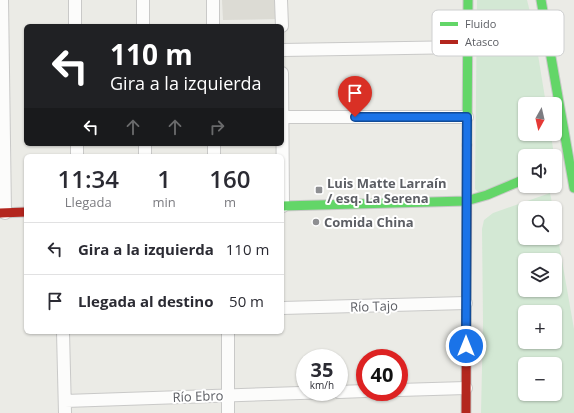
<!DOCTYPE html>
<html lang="es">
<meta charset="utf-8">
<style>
:root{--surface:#fff;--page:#f7f7f7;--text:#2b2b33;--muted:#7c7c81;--line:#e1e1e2}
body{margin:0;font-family:"Open Sans",sans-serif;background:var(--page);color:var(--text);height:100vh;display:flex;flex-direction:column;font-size:15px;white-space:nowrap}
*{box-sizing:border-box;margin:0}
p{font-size:13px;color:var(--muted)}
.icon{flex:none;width:22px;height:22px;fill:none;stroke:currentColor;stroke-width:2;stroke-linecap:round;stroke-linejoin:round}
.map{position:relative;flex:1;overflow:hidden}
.sheet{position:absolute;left:24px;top:154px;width:260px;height:180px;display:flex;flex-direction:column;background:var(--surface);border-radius:6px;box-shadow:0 1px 3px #0004}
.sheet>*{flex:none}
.hud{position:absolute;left:24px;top:24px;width:260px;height:122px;border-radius:6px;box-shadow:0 1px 3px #0004;background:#202124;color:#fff;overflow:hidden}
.needle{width:26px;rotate:188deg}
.fabs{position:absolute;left:518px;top:97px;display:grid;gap:8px}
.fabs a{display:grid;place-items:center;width:44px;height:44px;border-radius:6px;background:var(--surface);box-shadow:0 1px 3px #0004;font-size:20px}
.speed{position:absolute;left:296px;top:349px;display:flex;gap:8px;font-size:20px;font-weight:700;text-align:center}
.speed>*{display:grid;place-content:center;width:52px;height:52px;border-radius:50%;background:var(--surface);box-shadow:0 1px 3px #0004;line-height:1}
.speed small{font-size:10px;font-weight:400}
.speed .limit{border:6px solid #d22;background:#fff;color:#111}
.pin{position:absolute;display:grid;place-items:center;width:34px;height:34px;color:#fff;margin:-41px -17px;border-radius:50% 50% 50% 0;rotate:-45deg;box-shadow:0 0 4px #0007}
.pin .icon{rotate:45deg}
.me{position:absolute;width:44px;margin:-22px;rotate:0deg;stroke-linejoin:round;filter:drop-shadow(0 0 3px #0008)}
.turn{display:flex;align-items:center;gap:14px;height:84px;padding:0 20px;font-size:18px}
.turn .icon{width:52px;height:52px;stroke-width:2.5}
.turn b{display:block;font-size:28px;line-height:34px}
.lanes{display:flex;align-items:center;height:38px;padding:0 20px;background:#0003;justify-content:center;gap:20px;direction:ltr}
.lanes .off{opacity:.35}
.eta{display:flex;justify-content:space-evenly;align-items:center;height:68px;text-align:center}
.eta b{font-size:24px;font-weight:600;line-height:28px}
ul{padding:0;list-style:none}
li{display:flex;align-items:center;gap:12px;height:52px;padding:0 20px;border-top:1px solid var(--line)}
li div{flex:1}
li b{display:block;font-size:15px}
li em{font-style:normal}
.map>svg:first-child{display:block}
.education{fill:#dcdbd4}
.green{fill:#d3e8d4;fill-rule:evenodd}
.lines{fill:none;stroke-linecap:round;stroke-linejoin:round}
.street-casing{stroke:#c9c9c8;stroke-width:14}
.fast-casing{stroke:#c8c8c7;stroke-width:11}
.jam-casing{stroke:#c8c8c7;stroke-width:11}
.street{stroke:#fcfcfb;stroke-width:12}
.fast{stroke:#63d668;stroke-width:9}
.jam{stroke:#b3261e;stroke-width:9}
.route-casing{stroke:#114b97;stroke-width:10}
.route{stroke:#1a73e8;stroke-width:7}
.poi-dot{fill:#8e8f92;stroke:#fff;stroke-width:1.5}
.labels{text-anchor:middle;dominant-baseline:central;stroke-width:4;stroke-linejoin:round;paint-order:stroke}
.poi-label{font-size:13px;font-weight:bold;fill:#5c5e64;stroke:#fff;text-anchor:start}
.street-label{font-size:13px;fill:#5c5e64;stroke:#fff}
.key{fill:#fff;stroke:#cecfd0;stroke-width:1}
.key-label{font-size:11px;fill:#5c5e64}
</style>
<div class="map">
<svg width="574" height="413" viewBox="0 0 574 413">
<rect width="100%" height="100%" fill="#ebebe6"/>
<path class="education" d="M222,0H276V19L223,20Z"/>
<path class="green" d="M477,0H527L533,24L546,104H525V134H551L554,156H525V173L480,194L475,189Z
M550,193L553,208H525V238H555V221L574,329V413H481L483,323L482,229L484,220L493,213ZM525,260H555V290H525ZM525,312H555V342H525ZM525,364H555V394H525Z"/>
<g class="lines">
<defs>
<path id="street" d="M2,0L5,213
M75,0V26
M143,0V26
M213,0V26
M281,0L282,26
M282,50L467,47
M282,73L283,206
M282,117H467
M77,144V156
M145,144V156
M214,144V156
M282,308L466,303
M63,332L65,413
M399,390L466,388
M339,392L365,391
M65,401L331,392
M228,413V332"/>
<path id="fast" d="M541,0L574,188
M467,145L468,0
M282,206L466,201L487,195L525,179"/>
<path id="jam" d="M0,213L26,212
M466,413L467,145"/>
</defs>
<use href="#street" class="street-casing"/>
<use href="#fast" class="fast-casing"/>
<use href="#jam" class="jam-casing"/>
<use href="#street" class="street"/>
<use href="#fast" class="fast"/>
<use href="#jam" class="jam"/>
</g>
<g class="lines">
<defs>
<path id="route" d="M355,117H467L466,346"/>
</defs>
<use href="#route" class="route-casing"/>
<use href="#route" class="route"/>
</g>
<g class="poi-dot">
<rect x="315" y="186" width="8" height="8" rx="2"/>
<circle cx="316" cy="222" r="4"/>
</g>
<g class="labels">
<g class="poi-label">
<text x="327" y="183">Luis Matte Larraín<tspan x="327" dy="15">/ esq. La Serena</tspan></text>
<text x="324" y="222">Comida China</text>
</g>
<g class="street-label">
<text transform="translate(374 306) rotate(-2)">Río Tajo</text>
<text transform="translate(198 396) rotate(-2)">Río Ebro</text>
</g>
</g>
<rect x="432" y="10" width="132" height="46" rx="6" class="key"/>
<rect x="440" y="22" width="18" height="4" fill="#63d668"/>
<rect x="440" y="40" width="18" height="4" fill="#b3261e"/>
<g class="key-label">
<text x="465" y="28">Fluido</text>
<text x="465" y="46">Atasco</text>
</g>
</svg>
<div class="fabs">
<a><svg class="needle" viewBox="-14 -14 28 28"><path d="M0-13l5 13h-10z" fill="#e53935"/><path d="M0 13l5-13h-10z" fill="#7c7c81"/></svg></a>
<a><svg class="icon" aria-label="sound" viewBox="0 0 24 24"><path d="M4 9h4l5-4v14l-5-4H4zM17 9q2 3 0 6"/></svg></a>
<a><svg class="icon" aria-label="search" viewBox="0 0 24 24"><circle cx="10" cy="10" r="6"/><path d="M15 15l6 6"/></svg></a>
<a><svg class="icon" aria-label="layers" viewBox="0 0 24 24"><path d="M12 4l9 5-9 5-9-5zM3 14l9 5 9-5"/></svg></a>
<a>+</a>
<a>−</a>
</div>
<div class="speed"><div>35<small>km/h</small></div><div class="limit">40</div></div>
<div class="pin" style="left:355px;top:117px;background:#d93025"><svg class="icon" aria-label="arrive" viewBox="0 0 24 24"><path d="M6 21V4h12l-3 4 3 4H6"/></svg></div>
<svg class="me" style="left:466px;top:346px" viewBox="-20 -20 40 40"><circle r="17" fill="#1a73e8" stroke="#fff" stroke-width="3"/><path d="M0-11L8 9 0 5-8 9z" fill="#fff"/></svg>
<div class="hud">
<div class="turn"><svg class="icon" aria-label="left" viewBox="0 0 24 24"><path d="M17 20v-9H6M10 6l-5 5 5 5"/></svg><div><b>110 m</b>Gira a la izquierda</div></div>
<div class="lanes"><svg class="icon" aria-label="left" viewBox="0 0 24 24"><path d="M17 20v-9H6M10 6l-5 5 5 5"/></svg><svg class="icon off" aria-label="ahead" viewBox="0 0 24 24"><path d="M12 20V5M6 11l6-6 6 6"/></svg><svg class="icon off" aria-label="ahead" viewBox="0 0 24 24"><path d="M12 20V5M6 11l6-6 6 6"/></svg><svg class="icon off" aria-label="right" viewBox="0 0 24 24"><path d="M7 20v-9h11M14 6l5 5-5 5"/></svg></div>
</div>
<section class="sheet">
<div class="eta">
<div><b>11:34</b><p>Llegada</p></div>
<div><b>1</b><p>min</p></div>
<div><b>160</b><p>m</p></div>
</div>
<ul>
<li><svg class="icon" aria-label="left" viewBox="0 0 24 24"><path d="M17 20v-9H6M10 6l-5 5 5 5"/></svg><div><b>Gira a la izquierda</b></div><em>110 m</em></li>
<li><svg class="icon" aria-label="arrive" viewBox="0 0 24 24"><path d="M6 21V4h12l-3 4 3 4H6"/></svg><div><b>Llegada al destino</b></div><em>50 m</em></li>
</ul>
</section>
</div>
